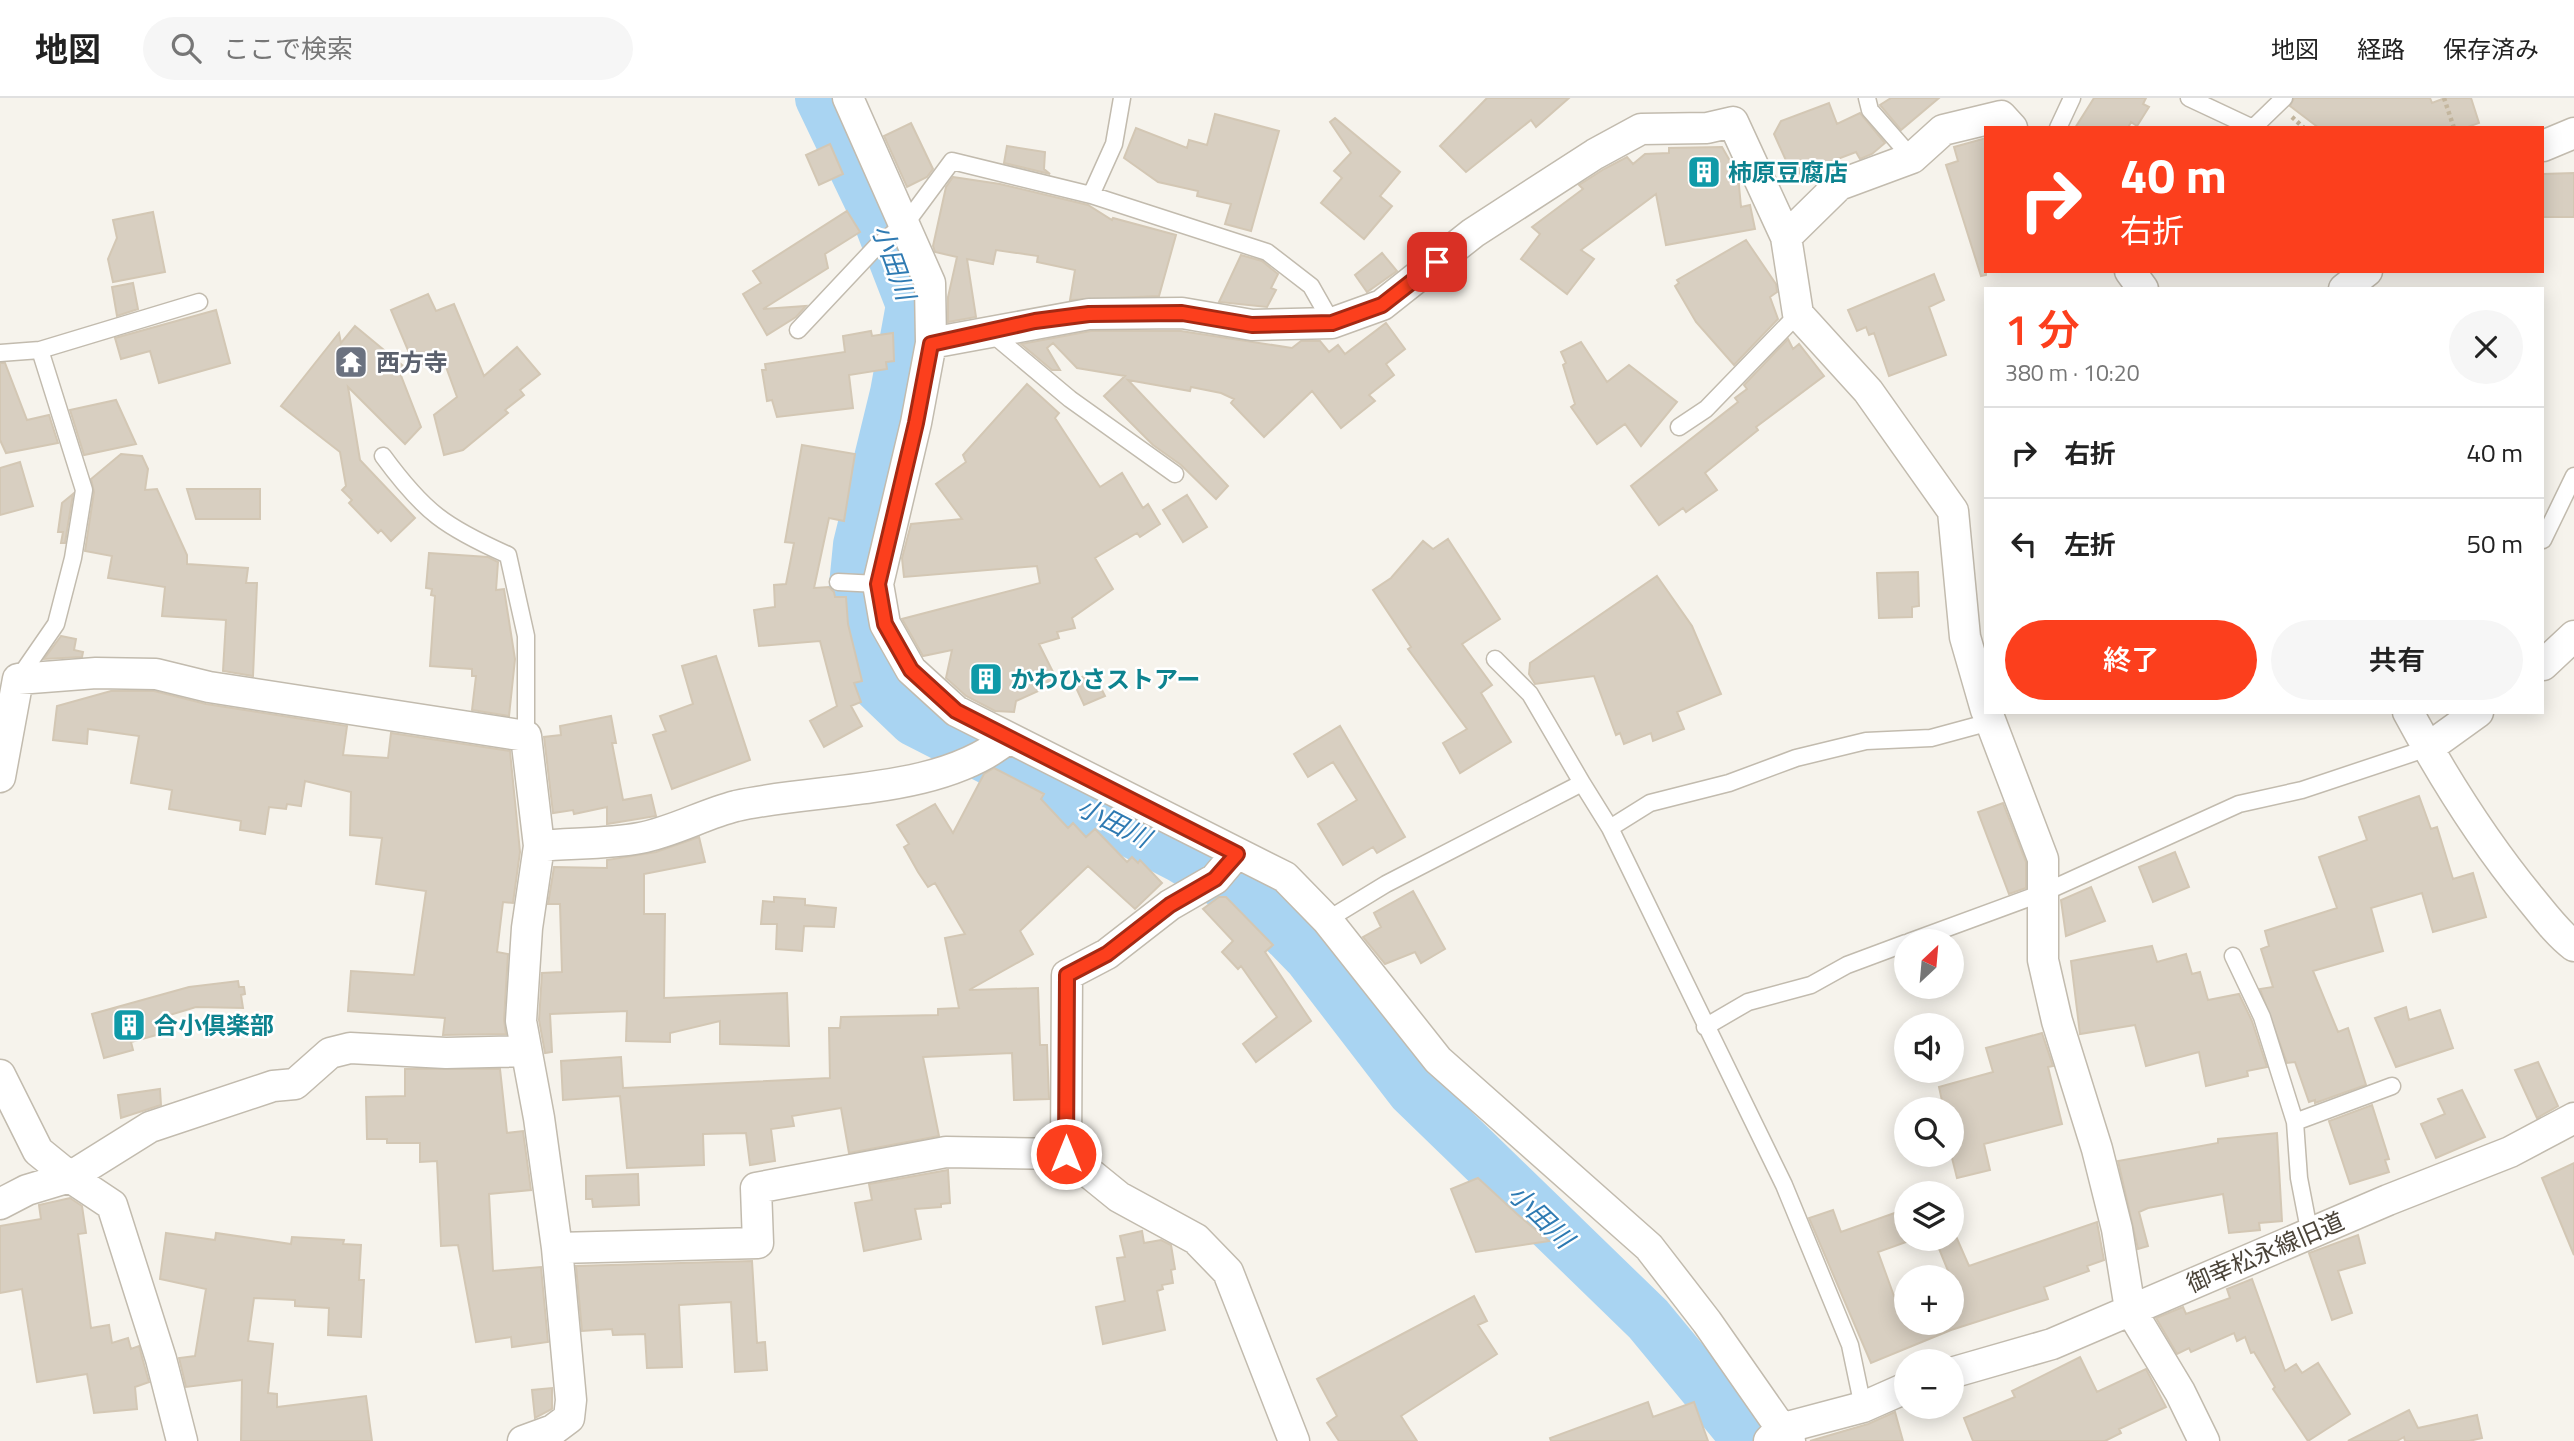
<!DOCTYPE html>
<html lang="ja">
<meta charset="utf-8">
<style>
:root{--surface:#fff;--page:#f6f6f6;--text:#222;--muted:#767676;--line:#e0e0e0;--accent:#fc3f1d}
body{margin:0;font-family:"Titillium Web","Noto Sans JP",sans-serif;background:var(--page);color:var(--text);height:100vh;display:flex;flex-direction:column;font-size:26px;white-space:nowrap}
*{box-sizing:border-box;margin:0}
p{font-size:23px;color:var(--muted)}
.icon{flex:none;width:38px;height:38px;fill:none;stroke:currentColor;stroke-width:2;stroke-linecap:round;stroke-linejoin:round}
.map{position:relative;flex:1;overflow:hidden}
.sheet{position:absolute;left:1984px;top:189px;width:560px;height:427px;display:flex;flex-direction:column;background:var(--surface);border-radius:0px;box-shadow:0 4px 18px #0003}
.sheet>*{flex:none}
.hud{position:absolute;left:1984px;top:28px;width:560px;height:147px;border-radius:0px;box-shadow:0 4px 18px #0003;background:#fc3f1d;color:#fff;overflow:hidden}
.needle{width:46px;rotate:26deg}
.controls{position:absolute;left:1894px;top:831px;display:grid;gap:14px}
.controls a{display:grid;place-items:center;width:70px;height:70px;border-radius:50%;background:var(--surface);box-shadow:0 4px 18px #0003;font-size:35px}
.pin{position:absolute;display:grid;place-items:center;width:60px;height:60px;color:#fff;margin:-30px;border-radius:14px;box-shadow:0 4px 10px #0006}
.me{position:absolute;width:77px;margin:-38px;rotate:0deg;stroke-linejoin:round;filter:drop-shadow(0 0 5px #0008)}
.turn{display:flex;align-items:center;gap:24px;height:147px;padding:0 21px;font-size:32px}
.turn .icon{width:91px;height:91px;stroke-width:2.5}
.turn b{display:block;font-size:49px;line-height:60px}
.round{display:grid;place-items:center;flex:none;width:74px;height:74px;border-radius:37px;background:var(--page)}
.head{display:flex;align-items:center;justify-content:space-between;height:119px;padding:0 21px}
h1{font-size:42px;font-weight:600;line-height:52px;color:var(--accent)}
.cta{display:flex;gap:14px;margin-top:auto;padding:14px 21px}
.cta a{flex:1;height:80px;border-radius:42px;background:var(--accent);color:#fff;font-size:28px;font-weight:600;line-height:80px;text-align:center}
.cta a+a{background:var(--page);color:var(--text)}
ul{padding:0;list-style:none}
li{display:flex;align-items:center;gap:21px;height:91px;padding:0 21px;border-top:2px solid var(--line)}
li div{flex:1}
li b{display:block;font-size:26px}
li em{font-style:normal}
header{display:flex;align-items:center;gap:42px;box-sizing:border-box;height:98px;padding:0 35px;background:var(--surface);border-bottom:2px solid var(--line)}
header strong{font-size:33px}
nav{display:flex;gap:38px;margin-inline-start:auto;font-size:24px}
.search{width:490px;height:63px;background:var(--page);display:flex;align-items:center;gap:18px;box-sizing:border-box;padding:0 24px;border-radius:38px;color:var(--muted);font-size:26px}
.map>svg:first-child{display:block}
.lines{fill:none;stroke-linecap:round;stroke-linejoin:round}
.river{stroke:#a9d4f2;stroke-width:52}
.building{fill:#d8cfc1;stroke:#d3c7b4;stroke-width:2}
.lane-casing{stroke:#c2bbae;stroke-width:19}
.street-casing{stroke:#c2bbae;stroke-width:33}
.path{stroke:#c4b79f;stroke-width:4.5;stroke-dasharray:3.5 3.5;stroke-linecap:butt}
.lane{stroke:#fff;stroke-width:16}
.street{stroke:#fff;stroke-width:30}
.route-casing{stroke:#a42913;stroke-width:18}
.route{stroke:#fc3f1d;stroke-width:12}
.labels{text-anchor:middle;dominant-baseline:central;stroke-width:5;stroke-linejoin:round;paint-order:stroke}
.culture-label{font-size:24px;font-weight:bold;fill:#0d838f;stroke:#fff;text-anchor:start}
.worship-label{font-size:24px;font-weight:bold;fill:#5b616d;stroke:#fff;text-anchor:start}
.street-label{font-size:24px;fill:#4b4439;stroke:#fff}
.water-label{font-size:26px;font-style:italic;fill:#2e7ab2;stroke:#fff}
</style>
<header>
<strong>地図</strong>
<div class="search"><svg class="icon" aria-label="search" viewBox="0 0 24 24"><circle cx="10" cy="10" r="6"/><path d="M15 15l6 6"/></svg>ここで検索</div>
<nav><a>地図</a><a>経路</a><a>保存済み</a></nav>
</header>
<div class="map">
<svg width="2574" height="1343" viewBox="0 0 2574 1343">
<rect width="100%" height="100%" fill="#f6f3ec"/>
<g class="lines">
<path class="river" d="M821,0L878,119L912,207L896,295L859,447L852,518L867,577L914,622L1181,759L1259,807L1309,858L1412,992L1648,1221L1749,1343"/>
</g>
<path class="building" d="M1487,0H1569L1536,29L1531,22L1466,74L1440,48Z
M1891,0H1939L1901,32L1880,7Z
M2094,0H2146L2143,6L2149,9L2137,28L2131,24L2128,30H2075Z
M2294,0H2430L2432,5L2445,0H2471L2479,25L2465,30H2319L2290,8Z
M1829,5L1837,26L1860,15L1885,45L1872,56L1860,61L1856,54L1793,78L1774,36L1781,23Z
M1215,16L1279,33L1251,133L1225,126L1231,106L1197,98L1198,93L1158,84L1124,60L1136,30L1187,50L1189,42L1207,47Z
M1335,20L1400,74L1380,98L1392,108L1364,141L1321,105L1342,80L1334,73L1351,55L1330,24Z
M911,25L933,71L927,79L907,89L884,38Z
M1986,40V177L1981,178L1946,67L1958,63L1954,49Z
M830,46L843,76L819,87L806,57Z
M1007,48L1045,54L1044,71L1050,76L1004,65Z
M1722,49L1738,77L1741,109L1750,107L1755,131L1666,147L1656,96L1581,152L1594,161L1567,196L1521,161L1540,136L1532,129L1583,91L1579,87L1604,71L1627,59L1633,66L1645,56L1669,55V50Z
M2574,75V119H2543V76Z
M953,79L1000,86L1088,107L1112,122L1113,120L1176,137L1159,198L1070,202L1075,172L1037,164L1038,158L996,152L993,166L967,161L976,219L948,224V199L957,159L935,154L933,148L946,89Z
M847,113L860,134L825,156L828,170L763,211L806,208L796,219L767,237L743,196L761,185L753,173Z
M153,114L165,174L113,184L108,161L117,140L113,122Z
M1746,142L1776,186L1777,194L1770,199L1778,221L1734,267L1696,224L1675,188L1679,185L1677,182Z
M1382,155L1397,173L1367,194L1355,177Z
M1241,157L1262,163L1278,176L1271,190L1276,192L1267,209L1219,204Z
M1934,176L1944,202L1929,209L1946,257L1889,278L1874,235L1869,237L1866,229L1857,233L1848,212Z
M133,185L138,211L117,218L112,189Z
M428,196L436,213L454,206L484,278L517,249L540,276L520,292L524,297L505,312L508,315L463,352L444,357L434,317L457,299L442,258L415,269L391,212Z
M216,212L230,265L159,285L150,253L121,261L115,240Z
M1386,225L1405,251L1386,266L1394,277L1369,297L1375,303L1341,330L1312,293L1264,339L1231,305L1234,301L1221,295L1191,289L1190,293L1128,282L1228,388L1216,401L1181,367L1153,347L1104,298L1125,278L1077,270L1053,245L1047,250L1060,272H1052L1021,246L1091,233H1181L1292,250L1301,243H1320L1329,254L1338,247L1345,256Z
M355,228L408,272L400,275L421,329L405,346L348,289L360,362L415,420L391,443L381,432L378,435L349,405L352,402L342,392L346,388L340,354L281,308L339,235L341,245Z
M871,233L872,238L893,235L894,263L886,264L887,271L849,277L853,310L777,319L772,302L767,303L762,272H766L765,266L845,254L843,238Z
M1788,241L1793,251L1799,246L1824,278L1756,329L1758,332L1705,375L1717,392L1686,414L1683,410L1659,427L1631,388L1738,304L1735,300L1747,291L1744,287Z
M1581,244L1607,284L1629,267L1677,304L1641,348L1625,326L1597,346L1571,309L1575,306L1563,267L1566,265L1561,254Z
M0,265H5L27,322L49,317L58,345L6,355L0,342Z
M1027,286L1059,315L1055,320L1100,389L1122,375L1143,410L1148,406L1160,426L1140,439L1137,435L1095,460L1113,491L1072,520L1075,530L1057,534L1059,540L1039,546L1058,584L1016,603L1014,614L995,613L966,598L946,580L952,552L923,558L902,521L1040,485L1037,468L904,479L902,460L911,426L962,421L936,386L966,364L963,357Z
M116,302L136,346L84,357L70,312Z
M802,347L855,356L844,423L829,420L814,490L829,489L834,494L835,499H846L848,526L862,583L854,585L861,604L851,608L862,628L824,649L810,623L837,608L820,543L759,548L754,512L775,509L774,487L786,486L794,445L785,444Z
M121,356L142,358L148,371L145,392L157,391L187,457V466L248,470L246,485H257L253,578L223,573L226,522L162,518L165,489L108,480L112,458L85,453L94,394L91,381Z
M20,364L33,408L0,417V370Z
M187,391H260V421H196Z
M73,396L65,445H61L63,434H58L62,405Z
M1187,397L1207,429L1183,444L1163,412Z
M1448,441L1500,521L1462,546L1492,587L1481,595L1511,644L1460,675L1443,645L1467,631L1408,551L1411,549L1373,492L1391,480L1423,443L1433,451Z
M429,455L488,459L498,464L496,492L504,491L515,561L509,618L472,612L476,578H472V571L430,568L435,498L431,497L432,491L426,490Z
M1918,474L1919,508L1912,509V519L1879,520L1877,475Z
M1657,478L1692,528L1721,596L1677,614L1684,631L1653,643L1651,635L1624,646L1620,635L1616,637L1594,578L1535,586L1529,576L1530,565Z
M61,538L76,541L74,552L83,554L82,559L44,561Z
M716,558L750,662L672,691L653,637L666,633L660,618L693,606L682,568Z
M1093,574L1105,598L1084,607L1073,583Z
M111,593H154L206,606L347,628L343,657L388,660L391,635L510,653L520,754L513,805L503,804L497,854L508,856L504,922L506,936L443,937L445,920L348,913L351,873L414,877L426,793L376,786L382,740L350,737L351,694L305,683L301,708L287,706L286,711L269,709L265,736L240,732L241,723L169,711L172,692L131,685L139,638L88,631L87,646L53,642L57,608Z
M611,618L616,645H612L623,702L651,697L656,718L607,726V709L574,716L573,712L553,715L544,639L561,637L560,628Z
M1340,628L1405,739L1377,755L1373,749L1343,767L1318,726L1357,702L1333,664L1308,679L1294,656Z
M994,670L1044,696L1041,701L1068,730L1073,725L1086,739L1095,731L1127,764L1132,759L1138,765L1140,762L1162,785L1135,811L1088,768L1020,833L1033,856L969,892L1038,890L1040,947H1047L1049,1001L1014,1002L1012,955L923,959L939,1038L849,1055L841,1010L792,1018L794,1028L771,1031L775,1063L750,1067L746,1035L703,1036L704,1067L627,1070L620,998L563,1002L561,963L621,959L623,990L830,980L829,930H840L841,919L938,917V911L959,910L945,840L965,836L935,785L928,789L918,774L904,749L909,746L897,727L935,706L953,735L984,676Z
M2419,698L2431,731L2437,729L2453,781L2473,775L2486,819L2433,834L2422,795L2371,810L2383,853L2313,873L2338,934L2348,930L2366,987L2315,1005V1002L2309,1004L2295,964L2287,965L2260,891L2273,889L2261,851L2269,848L2265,833L2337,810L2319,759L2367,742L2359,719Z
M2003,705L2026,764V790L2009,796L1978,714Z
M699,739L705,764L644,776V816H665L664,900L787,895L789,948L720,946V923L670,935V944L626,943L627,913L550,916L552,954L545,955L539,922L542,875L562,874L560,806H548L554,769L607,770V762L656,754Z
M2175,754L2189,789L2153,804L2139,769Z
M2091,789L2105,823L2066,838L2061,802Z
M1413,793L1445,851L1421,865L1415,854L1385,866L1363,839L1381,829L1374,815Z
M774,799L805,801V807L836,810L834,829L804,828L802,853L776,851L777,826H761L763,803L774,804Z
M1219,799H1226L1273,847L1265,854L1311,923L1256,964L1243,946L1277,919L1241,868L1238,871L1222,854L1233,843L1203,811Z
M2152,848L2157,864L2186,856L2192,876L2200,874L2208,902L2239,896L2252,923L2267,969L2247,973L2248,978L2206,988L2199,954L2146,968L2135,927L2080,936L2071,863Z
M238,883L239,889H244L245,896L241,897L243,910L196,909L160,920L164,935L131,944L133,952L104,960L92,916L189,889Z
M2406,909L2409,922L2440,912L2453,950L2396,969L2375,920Z
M2042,935L2053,968L2048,969L2062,1026L1984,1046L1990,1072L1957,1080L1951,1056V1012H1944L1939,989L1993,974L1986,950Z
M2538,964L2558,1008L2537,1020L2515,972Z
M405,971H500L507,1035L523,1033L531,1092L489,1096L493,1173L541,1169L548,1244L512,1249L511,1239L476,1244L458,1147L441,1148L437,1063L420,1064V1045H387V1041H367L366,999L405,998Z
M160,991L161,1007L121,1020L118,997Z
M2462,992L2485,1039L2436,1060L2421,1026L2445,1016L2438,1001Z
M2372,1007L2389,1061L2385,1062L2389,1074L2350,1086L2329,1023Z
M2277,1035L2282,1123L2259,1125L2260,1132L2229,1135L2223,1096L2148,1110L2139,1114L2148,1148L2138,1151L2118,1063L2218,1045V1041Z
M2574,1065V1157L2542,1080Z
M948,1072L950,1105L941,1106V1109L915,1111L921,1141L864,1153L855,1105L872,1102L869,1086Z
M638,1076L639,1107L593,1109L592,1101H586V1078Z
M1478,1080L1517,1116L1549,1143L1476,1154L1451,1091Z
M70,1100L82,1108L86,1135L78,1136L91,1230L109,1227L112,1245L128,1240L131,1251L139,1248L149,1284L135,1289L137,1311L94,1315L87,1276L37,1284L22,1191L0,1195V1128L41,1121L39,1107Z
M1906,1111V1144L1878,1154L1894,1198L1906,1194V1225H1951V1180L1935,1141H1951V1127L1969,1168L2097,1124L2104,1162L2087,1168L2089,1173L2044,1189L2048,1201L1951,1232L1871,1265L1809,1120L1833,1112L1841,1134Z
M1142,1133L1144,1145L1161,1142L1171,1147L1175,1171L1171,1172L1173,1185L1162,1187L1163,1191L1157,1193L1165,1232L1103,1246L1096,1209L1125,1203L1117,1160L1125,1159L1120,1138Z
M166,1135L215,1142L216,1135L291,1146L292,1139L344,1142L343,1146L361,1147L359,1182H364L361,1239L328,1237L329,1210L295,1208V1202L254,1200L248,1243L273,1246L268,1295L277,1296V1309L366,1298L372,1343H241L242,1282L186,1289L179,1260L195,1258L206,1191L160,1181Z
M2358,1137L2365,1165L2338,1173L2352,1215L2332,1222L2309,1155Z
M752,1163L757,1245L765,1244L767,1272L735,1274L731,1204L679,1207L682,1269L647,1270L645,1236L613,1237L612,1231L582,1233L576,1168Z
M2252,1181L2285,1273L2296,1266L2302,1275L2318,1265L2350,1316L2308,1343L2273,1291L2275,1289L2254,1254L2251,1255L2245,1239L2237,1243L2234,1235L2191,1254L2189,1250L2177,1256L2156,1220L2183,1209L2186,1216L2230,1200L2227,1191Z
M1474,1198L1487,1223L1478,1227L1497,1256L1401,1318L1417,1343H1339L1327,1325L1337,1318L1317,1281Z
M2080,1259L2097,1294L2146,1271L2166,1309L2119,1331L2121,1335L2105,1343H1973L1964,1320L2015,1299L2012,1293Z
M552,1290V1311L535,1320L532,1292Z
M1648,1304L1653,1319L1694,1304L1708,1343H1551L1550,1340Z
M2409,1312L2418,1330L2477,1317L2482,1340L2469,1343H2405L2404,1339L2397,1343H2348Z
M1895,1314L1903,1343H1810L1868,1326Z"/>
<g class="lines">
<defs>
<path id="lane" d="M1867,0L1870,12L1912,60
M2189,0L2253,30L2284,0
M2058,30L2072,0
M1091,97L1114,46L1122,0
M798,232L876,149L906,125L952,63L1091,97L1267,154L1311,188L1332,225
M990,234L1070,301L1175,376
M40,252L199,204
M0,255L40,252L84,392L73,460L56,526L18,581
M1679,329L1706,311L1798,216
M383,358C424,414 445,429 508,457L526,538V638
M2543,442L2574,378
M838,484L878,486
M1495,561L1530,596L1582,685
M1610,730L1650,705L1729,685L1796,660L1866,643L1931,640L1990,624
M1327,822L1386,786L1582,685L1610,730L1784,1087L1850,1247L1863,1309
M1909,844L2045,794L2239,706L2302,692L2428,650
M2233,858L2262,919L2295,1024L2299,1080L2310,1137
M1705,929L1748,904L1811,887L1847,867L1906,845
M2295,1024L2392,988"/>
<path id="street" d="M848,0L930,185L931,245L916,325L878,486L885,526L911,572L956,613L1285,779L1327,822L1438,962L1649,1149L1707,1224L1790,1343
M2543,48L2574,35
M1786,139L1839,87L1912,60L1943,32L2001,18L2012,30
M2130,173L2143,191
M2344,191L2367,173
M931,245L1089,216L1182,215L1252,227L1332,225L1382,207L1473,135L1595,56L1641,31L1707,30L1733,24L1786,139L1798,216L1868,293L1953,413L1965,539L1986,612
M2543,567L2574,538
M1987,614L2043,761V862L2057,923L2097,1051L2117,1131L2130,1211L2180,1294L2204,1343
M2408,614C2443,679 2484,744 2530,800C2544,817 2557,835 2574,848
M2428,650L2478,614
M0,679L18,581L96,575L156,576L209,589L526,638L539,748L527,830L521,923L539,1020L557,1150L571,1302L569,1320L553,1332L523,1343
M539,748C572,745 608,746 640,740C673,734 704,716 736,708C820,689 939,697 1007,641
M0,977L38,1053L70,1079L112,1107L161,1261L182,1343
M1066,1056L1067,877L1107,856L1170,807L1215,781L1236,756
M0,1106L27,1092L70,1079L150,1029L273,988L295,986L330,955L350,950L446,955L526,953
M557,1150L758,1145L756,1090L946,1054L1066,1056L1119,1099L1196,1141L1228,1174L1294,1343
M1951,1275L2052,1246L2388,1102L2510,1054L2574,1020
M1769,1343L1780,1331L1863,1309L1906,1290"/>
</defs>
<use href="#lane" class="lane-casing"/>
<use href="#street" class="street-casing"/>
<path class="path" d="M2444,0L2454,30
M2292,19L2304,30"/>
<use href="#lane" class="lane"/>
<use href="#street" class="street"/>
</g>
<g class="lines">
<defs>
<path id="route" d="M1066,1056L1067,877L1107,856L1170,807L1215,781L1237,756L956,613L911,572L885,526L878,486L916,325L931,246L1035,223L1089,216L1182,215L1252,227L1332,225L1382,207L1437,164"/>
</defs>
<use href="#route" class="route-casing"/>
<use href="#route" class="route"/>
</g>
<defs>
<symbol id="building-square" viewBox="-11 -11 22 22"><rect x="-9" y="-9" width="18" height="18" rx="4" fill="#0f9aa8" stroke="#fff"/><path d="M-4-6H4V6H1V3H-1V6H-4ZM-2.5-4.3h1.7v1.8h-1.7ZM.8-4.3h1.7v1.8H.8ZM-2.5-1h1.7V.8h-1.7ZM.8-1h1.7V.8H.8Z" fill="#fff"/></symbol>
<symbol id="temple-square" viewBox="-11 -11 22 22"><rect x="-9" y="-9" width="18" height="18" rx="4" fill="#6b7280" stroke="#fff"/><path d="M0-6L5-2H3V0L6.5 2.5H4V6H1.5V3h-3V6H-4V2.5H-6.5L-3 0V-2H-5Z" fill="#fff"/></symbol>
</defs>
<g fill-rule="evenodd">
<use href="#building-square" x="1685" y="55" width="38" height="38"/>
<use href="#temple-square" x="332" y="245" width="38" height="38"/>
<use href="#building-square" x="967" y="562" width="38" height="38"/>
<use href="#building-square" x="110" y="908" width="38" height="38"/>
</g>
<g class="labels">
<g class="culture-label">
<text x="1728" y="74">柿原豆腐店</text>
<text x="1010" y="581">かわひさストアー</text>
<text x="154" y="927">合小倶楽部</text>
</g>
<g class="worship-label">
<text x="376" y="264">西方寺</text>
</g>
<g class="street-label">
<text transform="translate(2265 1154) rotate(-23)">御幸松永線旧道</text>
</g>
<g class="water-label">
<text transform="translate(894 164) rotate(70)">小田川</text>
<text transform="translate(1114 724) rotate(27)">小田川</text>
<text transform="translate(1541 1118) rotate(44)">小田川</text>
</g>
</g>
</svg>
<div class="controls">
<a><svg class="needle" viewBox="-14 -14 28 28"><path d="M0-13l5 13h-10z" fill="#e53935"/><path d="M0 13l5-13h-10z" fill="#767676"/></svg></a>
<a><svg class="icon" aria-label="sound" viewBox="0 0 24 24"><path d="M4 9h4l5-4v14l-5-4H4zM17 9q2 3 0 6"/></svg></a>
<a><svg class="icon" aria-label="search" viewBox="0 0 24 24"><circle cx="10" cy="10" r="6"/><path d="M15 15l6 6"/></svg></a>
<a><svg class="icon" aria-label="layers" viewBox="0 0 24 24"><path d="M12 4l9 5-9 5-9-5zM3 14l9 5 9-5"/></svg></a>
<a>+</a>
<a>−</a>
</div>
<div class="pin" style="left:1437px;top:164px;background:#d93025"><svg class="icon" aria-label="arrive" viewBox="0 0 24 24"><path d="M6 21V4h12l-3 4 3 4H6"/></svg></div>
<svg class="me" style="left:1066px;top:1056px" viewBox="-20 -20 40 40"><circle r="17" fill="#fc3f1d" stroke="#fff" stroke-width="3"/><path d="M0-11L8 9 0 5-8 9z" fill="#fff"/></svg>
<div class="hud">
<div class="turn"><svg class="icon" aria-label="right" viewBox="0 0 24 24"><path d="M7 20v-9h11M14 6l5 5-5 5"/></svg><div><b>40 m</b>右折</div></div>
</div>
<section class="sheet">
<div class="head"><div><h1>1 分</h1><p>380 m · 10:20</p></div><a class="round"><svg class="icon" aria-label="close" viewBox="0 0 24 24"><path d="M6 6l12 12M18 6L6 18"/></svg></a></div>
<ul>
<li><svg class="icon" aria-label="right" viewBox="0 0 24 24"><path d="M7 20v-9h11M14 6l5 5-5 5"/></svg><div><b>右折</b></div><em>40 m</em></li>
<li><svg class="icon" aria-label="left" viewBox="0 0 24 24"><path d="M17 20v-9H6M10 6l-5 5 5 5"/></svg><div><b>左折</b></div><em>50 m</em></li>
</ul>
<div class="cta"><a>終了</a><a>共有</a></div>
</section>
</div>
